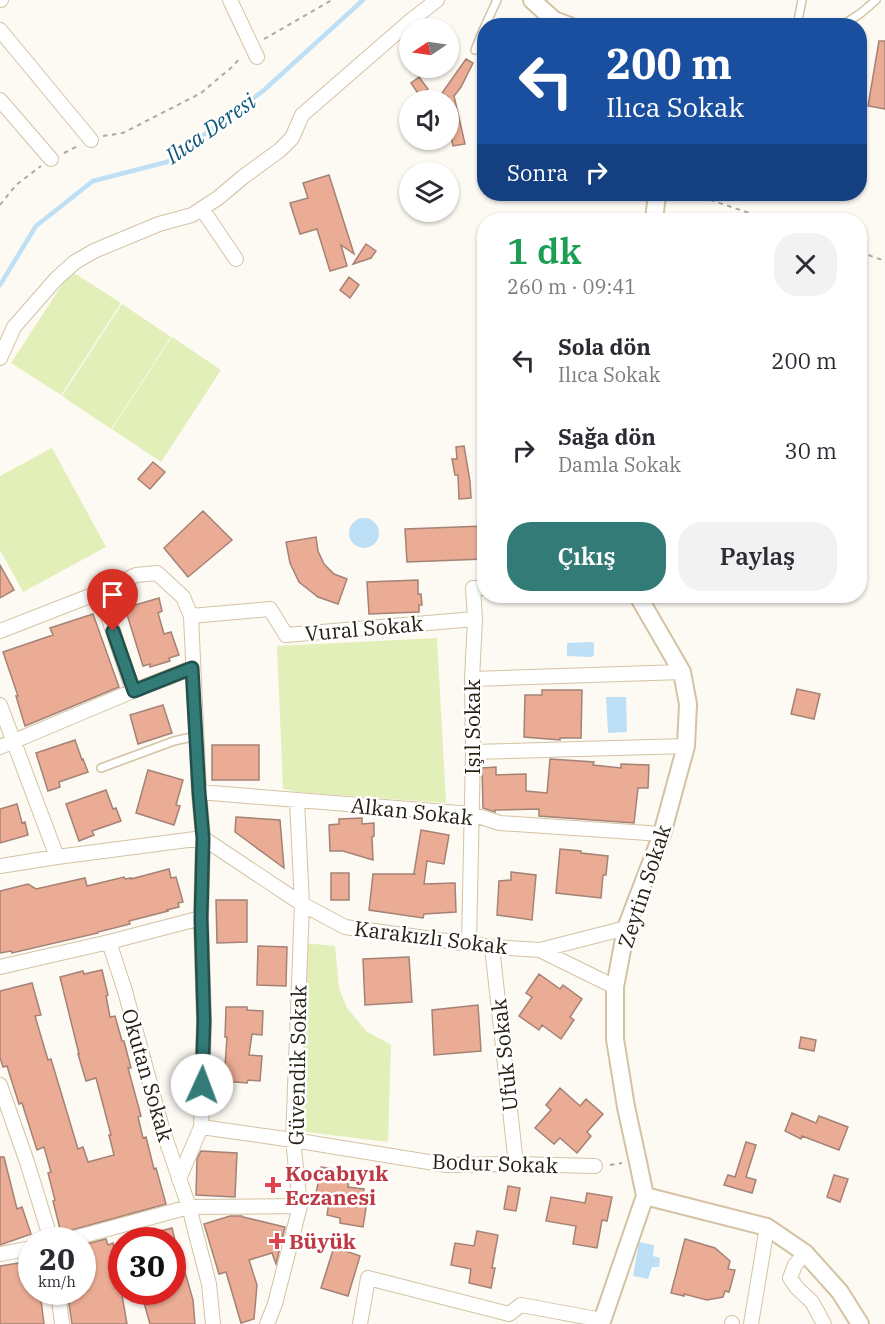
<!DOCTYPE html>
<html lang="tr">
<meta charset="utf-8">
<style>
:root{--surface:#fff;--page:#f2f2f3;--text:#2b2b33;--muted:#7c7c81;--accent:#337b77}
body{margin:0;font-family:"IBM Plex Serif",serif;background:var(--page);color:var(--text);height:100vh;display:flex;flex-direction:column;font-size:22px;white-space:nowrap}
*{box-sizing:border-box;margin:0}
p{font-size:20px;color:var(--muted)}
.icon{flex:none;width:33px;height:33px;fill:none;stroke:currentColor;stroke-width:2;stroke-linecap:round;stroke-linejoin:round}
.map{position:relative;flex:1;overflow:hidden}
.sheet{position:absolute;left:477px;top:213px;width:390px;height:390px;display:flex;flex-direction:column;background:var(--surface);border-radius:24px;box-shadow:0 2px 4px #0004}
.sheet>*{flex:none}
.guide{position:absolute;left:477px;top:18px;width:390px;height:183px;border-radius:24px;box-shadow:0 2px 4px #0004;background:#1a4fa0;color:#fff;overflow:hidden}
.needle{width:39px;rotate:257deg}
.tools{position:absolute;left:399px;top:18px;display:grid;gap:12px}
.tools a{display:grid;place-items:center;width:60px;height:60px;border-radius:50%;background:var(--surface);box-shadow:0 2px 4px #0004;font-size:30px}
.speed{position:absolute;left:18px;top:1227px;display:flex;gap:12px;font-size:30px;font-weight:700;text-align:center}
.speed>*{display:grid;place-content:center;width:78px;height:78px;border-radius:50%;background:var(--surface);box-shadow:0 2px 4px #0004;line-height:1}
.speed small{font-size:15px;font-weight:400}
.speed .limit{border:9px solid #d22;background:#fff;color:#111}
.pin{position:absolute;display:grid;place-items:center;width:51px;height:51px;color:#fff;margin:-62px -26px;border-radius:50% 50% 50% 0;rotate:-45deg;box-shadow:0 0 6px #0007}
.pin .icon{rotate:45deg}
.me{position:absolute;width:66px;margin:-33px;rotate:2deg;stroke-linejoin:round;filter:drop-shadow(0 0 4px #0008)}
.turn{display:flex;align-items:center;gap:21px;height:126px;padding:0 30px;font-size:27px}
.turn .icon{width:78px;height:78px;stroke-width:2.5}
.turn b{display:block;font-size:42px;line-height:51px}
.then{display:flex;align-items:center;height:57px;padding:0 30px;background:#0003;gap:12px;font-size:22px}
.round{display:grid;place-items:center;flex:none;width:63px;height:63px;border-radius:24px;background:var(--page)}
.summary{display:flex;align-items:center;justify-content:space-between;height:102px;padding:0 30px}
h1{font-size:36px;font-weight:600;line-height:45px;color:#1e9e55}
.cta{display:flex;gap:12px;margin-top:auto;padding:12px 30px}
.cta a{flex:1;height:69px;border-radius:24px;background:var(--accent);color:#fff;font-size:24px;font-weight:600;line-height:69px;text-align:center}
.cta a+a{background:var(--page);color:var(--text)}
ul{padding:0;list-style:none}
li{display:flex;align-items:center;gap:18px;height:90px;padding:0 30px}
li div{flex:1}
li b{display:block;font-size:22px}
li em{font-style:normal}
.map>svg:first-child{display:block}
.green{fill:#e2efb9}
.water{fill:#bde0f6}
.lines{fill:none;stroke-linecap:round;stroke-linejoin:round}
.stream{stroke:#bde0f6;stroke-width:4.5}
.building{fill:#ebac95;stroke:#a48275;stroke-width:1.5}
.service-casing{stroke:#d3c3a3;stroke-width:10}
.minor-casing{stroke:#d3c3a3;stroke-width:16}
.tertiary-casing{stroke:#d3c3a3;stroke-width:20}
.path{stroke:#aea9a1;stroke-width:2;stroke-dasharray:4.5 4.5;stroke-linecap:butt}
.service{stroke:#fff;stroke-width:7}
.minor{stroke:#fff;stroke-width:14}
.tertiary{stroke:#fff;stroke-width:16}
.route-casing{stroke:#21504d;stroke-width:15}
.route{stroke:#337b77;stroke-width:10}
.health-dot{fill:#e0444e;stroke:#fff;stroke-width:2}
.labels{text-anchor:middle;dominant-baseline:central;stroke-width:5;stroke-linejoin:round;paint-order:stroke}
.street-label{font-size:21px;fill:#261f13;stroke:#fff}
.health-label{font-size:21px;font-weight:bold;fill:#be3a42;stroke:#fff;text-anchor:start}
.water-label{font-size:22px;font-style:italic;fill:#0c577b;stroke:#fff}
</style>
<div class="map">
<svg width="885" height="1324" viewBox="0 0 885 1324">
<rect width="100%" height="100%" fill="#fdf9f3"/>
<path class="green" d="M71,271L121,303L61,395L11,363Z
M122,304L171,337L111,429L62,396Z
M172,337L221,370L161,462L112,429Z
M52,448L106,547L23,592L0,550V476Z
M437,638L446,803L297,792L283,789L277,646Z
M303,943L335,946L339,988L347,1008L366,1031L391,1045L388,1142L298,1131Z"/>
<path class="water" d="M349 533a15 15 0 1 1 30 0a15 15 0 1 1-30 0Z
M592,642L594,643V655L592,657L567,656V644L568,643Z
M626,697L627,732L608,733L606,697Z
M639,1242L654,1245L653,1256L660,1258L659,1267H652L648,1279L633,1276Z"/>
<g class="lines">
<path class="stream" d="M0,285L36,226L93,181L167,162L263,91L363,0"/>
</g>
<path class="building" d="M879,41H885V109L868,106Z
M466,59L473,63L461,87L454,96L465,144L453,146L448,124V97L442,93Z
M419,77L428,89L419,95L411,83Z
M329,175L354,254L341,245L347,266L330,271L317,229L300,234L290,203L308,198L303,183Z
M366,244L376,251L371,258L353,264Z
M349,277L359,285L350,298L340,290Z
M464,446L470,481L471,498L459,499L458,475H455L452,459H457L456,447Z
M153,462L165,472L150,489L138,479Z
M203,511L232,540L188,577L164,548Z
M484,526V559L407,562L405,529Z
M316,537L318,551L324,564L334,574L347,579L338,604L318,597L299,582L290,563L286,542Z
M0,565L14,590L0,598Z
M418,580V594H421L422,605H419V612L369,614L367,582Z
M159,598L162,611L158,613L164,634L171,632L179,655L169,658L170,661L150,667V664L143,666L125,608Z
M93,614L119,687L25,726L16,696H18L3,652L53,635L50,628Z
M797,689L820,694L814,719L791,714Z
M542,690H582L581,738H560V740L524,737L525,695H542Z
M163,705L172,733L138,744L130,715Z
M75,740L82,760L83,759L88,772L59,782L60,787L48,791L36,753Z
M212,745H259V780H212Z
M550,759L594,762L593,765L621,768V764L649,765L648,788H638L634,823L539,816V809L495,810V812L483,808L482,768L496,767V775L526,774V791L547,793Z
M148,770L183,780L176,805L180,806L174,825L136,813Z
M106,790L113,809L116,808L121,821L92,831L94,835L79,841L66,804Z
M17,804L22,823L25,822L28,835L0,843V809Z
M236,817L280,820L284,868L235,832Z
M362,818V824L374,823V836L372,837L373,860L343,851H330L329,825L339,824V819Z
M421,830L449,835L444,864L427,861L424,884L455,883L456,912L424,914L423,918L369,910L373,874H415L414,873Z
M560,849L581,851V853L608,856L606,875H603L601,898L556,893Z
M169,869L171,878L176,877L183,902L178,903L179,907L167,910L168,911L129,921L130,924L98,932V933L12,953L11,951L0,953V891L28,884L36,889L85,878L87,886L124,877L125,879L131,878V879Z
M511,872L536,875L532,920L497,915L499,881L511,880Z
M331,873H349V900H331Z
M216,900H247V942L217,943Z
M258,946L287,947L286,986L257,985Z
M409,957L412,1002L365,1005L363,959Z
M102,970L108,995L106,996L110,1017L115,1016L122,1041H124L131,1068H128L141,1116L138,1117L143,1138L146,1137L154,1169L156,1168L166,1204L61,1233L53,1201L55,1200L48,1173L51,1172L44,1147L37,1150L22,1103L19,1104L7,1066L3,1067L0,1058V991L32,983L41,1015L35,1016L48,1060L51,1059L78,1149L83,1147L88,1162L114,1155L109,1135H111L96,1078L86,1081L78,1054H79L60,977L83,971L84,974Z
M539,974L560,989L563,985L582,999L570,1017L574,1020L561,1039L542,1025L539,1030L519,1016L532,997L526,993Z
M478,1005L481,1051L434,1055L432,1010Z
M226,1007H247V1010L263,1011L262,1035L252,1034L249,1055L262,1056L260,1081L248,1080L247,1083L224,1081L227,1037H225Z
M801,1037L816,1040L814,1051L799,1048Z
M560,1088L580,1106L586,1099L603,1114L587,1132L591,1136L577,1153L560,1138L554,1144L535,1128L551,1110L546,1105Z
M792,1113L816,1123L819,1116L848,1127L839,1150L802,1136L801,1139L785,1131Z
M746,1142L756,1145L746,1177L756,1180L752,1193L724,1185L728,1175L735,1177Z
M201,1151L237,1153L235,1197L196,1195L197,1159Z
M0,1157H4L17,1209L22,1207L31,1234L0,1245Z
M321,1167L351,1172L348,1187L364,1189L362,1201L367,1202L363,1227L340,1223V1218L327,1215L329,1202L315,1199Z
M834,1175L848,1179L840,1202L827,1197Z
M508,1186L520,1188L516,1211L504,1209Z
M587,1193L612,1197L607,1221L602,1220L597,1248L573,1244L576,1226L546,1221L551,1197L585,1203Z
M230,1216H242L243,1217L285,1227L276,1264L272,1253L249,1260L257,1285L254,1319L241,1323L226,1272L219,1274L204,1224Z
M172,1228L175,1240H138L137,1237Z
M477,1231L498,1235L492,1268H495L491,1288L469,1283L471,1269L451,1265L455,1243L474,1246Z
M106,1239L108,1245L113,1243L127,1324H72L68,1297L82,1294V1245Z
M685,1239L715,1248L730,1261L728,1269L735,1270L729,1292L725,1291L723,1297L707,1300L684,1294V1296L671,1293Z
M176,1241L193,1300L195,1324H150L141,1292H172V1242Z
M334,1247L360,1256L348,1296L321,1288Z
M32,1261V1292H40L44,1324H0V1266Z"/>
<g class="lines">
<defs>
<path id="service" d="M485,26L497,0
M797,26L802,0
M841,26L861,13L876,0
M475,50L484,28
M101,768L174,741L196,736"/>
<path id="minor" d="M0,0H1
M230,0L257,57
M0,30L91,140
M0,100L51,159
M202,209L236,259
M0,358L14,327L56,279L75,262L94,251L159,224L192,215L218,198L243,177L280,150L292,138L302,115L409,22L437,0
M100,592L133,691
M191,616L270,609L286,635L475,619L473,588H484
M0,631L100,592L136,575L157,573L183,597L191,616L199,792L203,838L201,918L204,1021L201,1127
M472,679L682,672
M0,705L57,857
M0,747L133,691L192,668
M473,752L686,746
M199,792L471,814L500,823L662,834
M0,866L57,857L203,838L302,904L345,927L492,947L540,950L615,987
M109,942L125,991L162,1128L189,1207L209,1284L213,1324
M469,943L473,752L472,679L475,619
M492,947L516,1164
M540,950L626,928
M0,967L109,942L201,918
M0,1085L27,1162L51,1240
M179,1179L201,1127L293,1140L447,1165L516,1164L595,1166
M67,1240L189,1207L300,1206
M805,1253L795,1265L790,1278L797,1288L812,1302L824,1324
M0,1254L32,1248
M58,1292L62,1324
M267,1324L275,1304L300,1206L293,1140L302,904L297,801
M360,1324L368,1278L509,1314L521,1305L602,1320
M732,1324V1323
M751,1324L767,1227"/>
<path id="tertiary" d="M532,0L554,20L570,26
M654,220L657,194
M645,1196L767,1227L805,1253L840,1292L860,1324
M601,1324L645,1196L638,1162L626,1107L615,1039V987L626,928L662,834L686,746L688,704L682,672L638,596"/>
</defs>
<use href="#service" class="service-casing"/>
<use href="#minor" class="minor-casing"/>
<use href="#tertiary" class="tertiary-casing"/>
<path class="path" d="M264,39L332,0
M103,136L123,133L201,93L232,67L241,57
M64,153L78,146
M693,194L770,220
M0,205L16,185L41,166
M860,252L885,261
M610,1165L622,1163"/>
<use href="#service" class="service"/>
<use href="#minor" class="minor"/>
<use href="#tertiary" class="tertiary"/>
</g>
<g class="lines">
<defs>
<path id="route" d="M113,631L134,691L192,668L199,792L203,838L201,918L204,1021L202,1085"/>
</defs>
<use href="#route" class="route-casing"/>
<use href="#route" class="route"/>
</g>
<g class="health-dot">
<path d="M270 1176h6v6h6v6h-6v6h-6v-6h-6v-6h6z"/>
<path d="M274 1232h6v6h6v6h-6v6h-6v-6h-6v-6h6z"/>
</g>
<g class="labels">
<g class="street-label">
<text transform="translate(364 628) rotate(-5)">Vural Sokak</text>
<text transform="translate(472 727) rotate(-90)">Işıl Sokak</text>
<text transform="translate(412 811) rotate(6)">Alkan Sokak</text>
<text transform="translate(644 886) rotate(-72)">Zeytin Sokak</text>
<text transform="translate(431 937) rotate(7)">Karakızlı Sokak</text>
<text transform="translate(504 1055) rotate(-96)">Ufuk Sokak</text>
<text transform="translate(297 1065) rotate(-89)">Güvendik Sokak</text>
<text transform="translate(148 1075) rotate(74)">Okutan Sokak</text>
<text transform="translate(495 1163) rotate(2)">Bodur Sokak</text>
</g>
<g class="health-label">
<text x="285" y="1173">Kocabıyık<tspan x="285" dy="24">Eczanesi</tspan></text>
<text x="289" y="1241">Büyük</text>
</g>
<g class="water-label">
<text transform="translate(210 128) rotate(-35)">Ilıca Deresi</text>
</g>
</g>
</svg>
<div class="tools">
<a><svg class="needle" viewBox="-14 -14 28 28"><path d="M0-13l5 13h-10z" fill="#e53935"/><path d="M0 13l5-13h-10z" fill="#7c7c81"/></svg></a>
<a><svg class="icon" aria-label="sound" viewBox="0 0 24 24"><path d="M4 9h4l5-4v14l-5-4H4zM17 9q2 3 0 6"/></svg></a>
<a><svg class="icon" aria-label="layers" viewBox="0 0 24 24"><path d="M12 4l9 5-9 5-9-5zM3 14l9 5 9-5"/></svg></a>
</div>
<div class="speed"><div>20<small>km/h</small></div><div class="limit">30</div></div>
<div class="pin" style="left:113px;top:631px;background:#d93025"><svg class="icon" aria-label="arrive" viewBox="0 0 24 24"><path d="M6 21V4h12l-3 4 3 4H6"/></svg></div>
<svg class="me" style="left:202px;top:1085px" viewBox="-20 -20 40 40"><circle r="19" fill="#fff"/><path d="M0-13L10 11 0 6-10 11z" fill="#337b77"/></svg>
<div class="guide">
<div class="turn"><svg class="icon" aria-label="left" viewBox="0 0 24 24"><path d="M17 20v-9H6M10 6l-5 5 5 5"/></svg><div><b>200 m</b>Ilıca Sokak</div></div>
<div class="then">Sonra<svg class="icon" aria-label="right" viewBox="0 0 24 24"><path d="M7 20v-9h11M14 6l5 5-5 5"/></svg></div>
</div>
<section class="sheet">
<div class="summary"><div><h1>1 dk</h1><p>260 m · 09:41</p></div><a class="round"><svg class="icon" aria-label="close" viewBox="0 0 24 24"><path d="M6 6l12 12M18 6L6 18"/></svg></a></div>
<ul>
<li><svg class="icon" aria-label="left" viewBox="0 0 24 24"><path d="M17 20v-9H6M10 6l-5 5 5 5"/></svg><div><b>Sola dön</b><p>Ilıca Sokak</p></div><em>200 m</em></li>
<li><svg class="icon" aria-label="right" viewBox="0 0 24 24"><path d="M7 20v-9h11M14 6l5 5-5 5"/></svg><div><b>Sağa dön</b><p>Damla Sokak</p></div><em>30 m</em></li>
</ul>
<div class="cta"><a>Çıkış</a><a>Paylaş</a></div>
</section>
</div>
